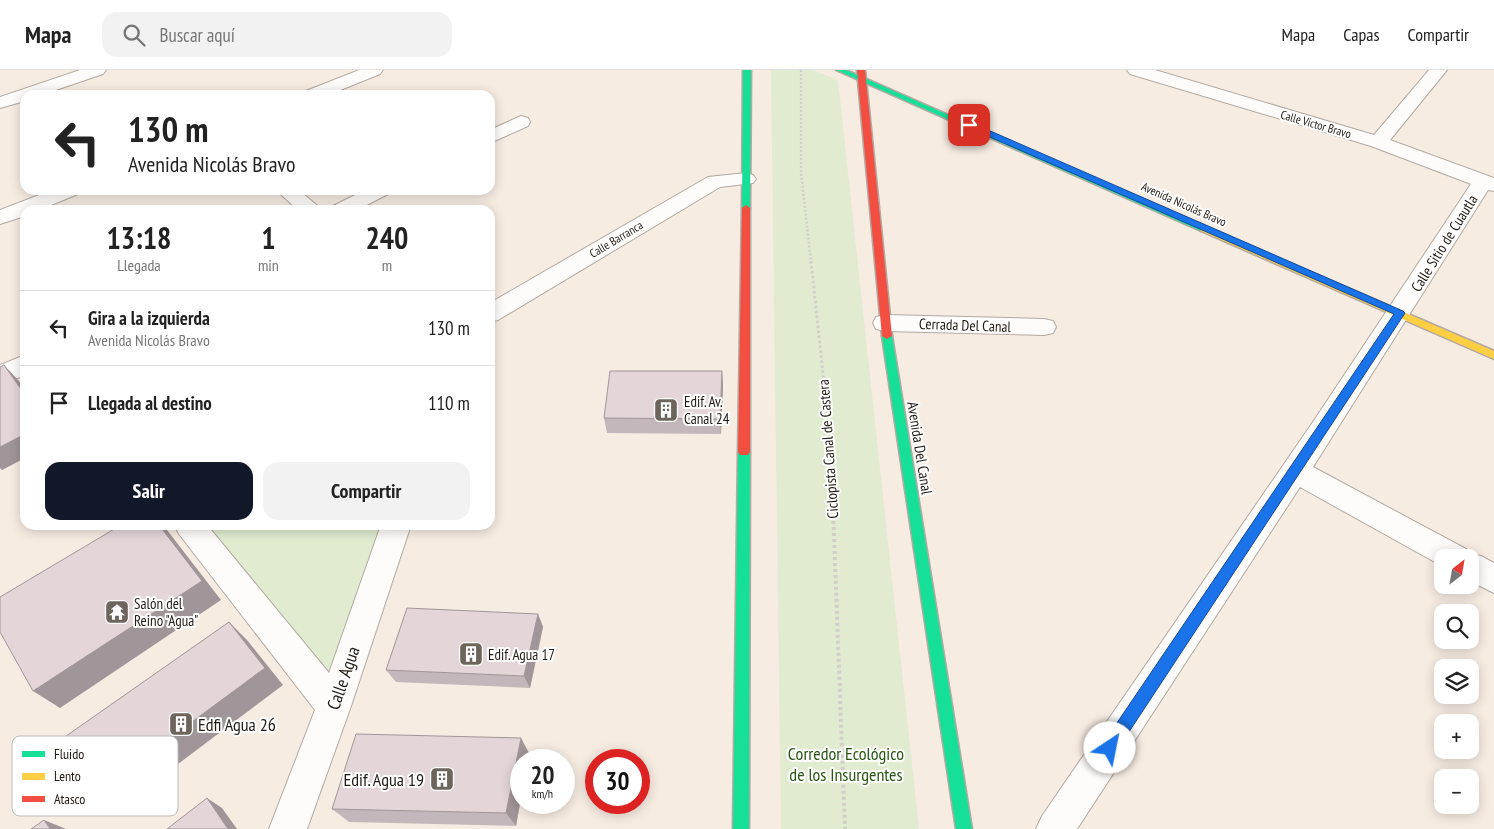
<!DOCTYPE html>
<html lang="es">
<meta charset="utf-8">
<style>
:root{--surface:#fff;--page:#f2f2f2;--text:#222;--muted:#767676;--line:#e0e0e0;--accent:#111827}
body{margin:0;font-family:"PT Sans Narrow",sans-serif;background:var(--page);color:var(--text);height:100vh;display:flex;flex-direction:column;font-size:19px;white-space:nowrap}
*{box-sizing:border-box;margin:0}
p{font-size:16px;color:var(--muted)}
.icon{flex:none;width:28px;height:28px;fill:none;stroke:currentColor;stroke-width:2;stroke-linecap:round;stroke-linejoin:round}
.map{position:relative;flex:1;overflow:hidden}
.sheet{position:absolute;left:20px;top:135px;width:475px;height:325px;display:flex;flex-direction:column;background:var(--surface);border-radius:15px;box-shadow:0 2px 12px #0003}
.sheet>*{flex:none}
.hud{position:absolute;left:20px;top:20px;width:475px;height:105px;border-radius:15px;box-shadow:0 2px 12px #0003;background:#fff;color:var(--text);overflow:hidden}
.needle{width:32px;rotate:31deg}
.buttons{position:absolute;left:1434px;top:479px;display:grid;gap:10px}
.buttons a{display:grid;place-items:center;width:45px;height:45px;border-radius:10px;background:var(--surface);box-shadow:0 2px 12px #0003;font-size:25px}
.speed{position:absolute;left:510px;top:679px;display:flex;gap:10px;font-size:25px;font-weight:700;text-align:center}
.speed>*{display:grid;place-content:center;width:65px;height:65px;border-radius:50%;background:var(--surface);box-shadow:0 2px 12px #0003;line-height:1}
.speed small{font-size:12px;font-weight:400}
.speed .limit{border:8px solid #d22;background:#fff;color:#111}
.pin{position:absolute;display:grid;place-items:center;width:42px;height:42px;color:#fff;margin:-21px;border-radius:10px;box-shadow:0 2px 8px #0006}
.me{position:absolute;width:55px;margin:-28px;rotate:34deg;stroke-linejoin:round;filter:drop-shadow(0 0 4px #0008)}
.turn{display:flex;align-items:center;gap:18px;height:105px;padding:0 25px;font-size:22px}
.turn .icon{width:65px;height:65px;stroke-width:2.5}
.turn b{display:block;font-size:35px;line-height:42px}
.eta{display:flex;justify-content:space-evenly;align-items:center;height:85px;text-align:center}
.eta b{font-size:30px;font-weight:700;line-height:35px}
.primary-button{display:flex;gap:10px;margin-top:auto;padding:10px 25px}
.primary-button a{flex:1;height:58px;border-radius:15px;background:var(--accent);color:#fff;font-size:20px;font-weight:700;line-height:58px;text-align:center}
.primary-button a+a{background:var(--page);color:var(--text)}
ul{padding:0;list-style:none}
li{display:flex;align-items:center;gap:15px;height:75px;padding:0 25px;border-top:1px solid var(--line)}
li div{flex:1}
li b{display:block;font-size:19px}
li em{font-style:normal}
header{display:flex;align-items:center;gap:30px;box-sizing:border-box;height:70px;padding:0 25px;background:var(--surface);border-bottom:1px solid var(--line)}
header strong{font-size:24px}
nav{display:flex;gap:28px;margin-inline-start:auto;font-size:18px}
.search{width:350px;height:45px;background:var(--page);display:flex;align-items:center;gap:12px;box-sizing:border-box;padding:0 18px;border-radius:15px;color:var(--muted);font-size:19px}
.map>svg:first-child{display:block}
.green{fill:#e0ebd0}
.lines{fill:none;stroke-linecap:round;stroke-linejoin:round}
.street-casing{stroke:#b2a9a1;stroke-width:2}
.fast-casing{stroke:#b2a9a1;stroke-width:3}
.slow-casing{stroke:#b2a9a1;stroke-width:3}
.jam-casing{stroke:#b2a9a1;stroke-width:3}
.path-far2{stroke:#d2cfca;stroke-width:2.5;stroke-dasharray:2 2;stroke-linecap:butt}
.path-far1{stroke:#d2cfca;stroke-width:3;stroke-dasharray:2.5 2.5;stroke-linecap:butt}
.path{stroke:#d2cfca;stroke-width:4;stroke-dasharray:3 3;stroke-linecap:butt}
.street{fill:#fefcfb;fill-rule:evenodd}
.fast{fill:#16e098;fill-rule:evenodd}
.slow{fill:#ffcf43;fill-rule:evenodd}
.jam{fill:#f24e42;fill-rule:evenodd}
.wall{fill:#c4b7bb}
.shaded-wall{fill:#a09598}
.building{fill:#e4d5d9;stroke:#a09598}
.route{fill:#1a73e8;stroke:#114b97}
.labels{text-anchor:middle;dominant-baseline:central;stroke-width:4;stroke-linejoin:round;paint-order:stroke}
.far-street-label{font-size:12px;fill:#231b13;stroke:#fff}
.street-label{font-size:15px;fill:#231b13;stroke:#fff}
.poi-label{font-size:15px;fill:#231b13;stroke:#fff;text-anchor:start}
.near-street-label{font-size:18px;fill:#231b13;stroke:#fff}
.near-poi-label{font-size:18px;fill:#231b13;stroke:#fff;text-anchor:start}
.near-park-label{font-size:18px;fill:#275611;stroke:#fff}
.key{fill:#fff;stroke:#bdbbb8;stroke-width:1}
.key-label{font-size:14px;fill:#231b13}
</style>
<header>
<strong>Mapa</strong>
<div class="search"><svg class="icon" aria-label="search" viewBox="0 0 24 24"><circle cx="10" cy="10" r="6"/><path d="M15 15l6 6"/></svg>Buscar aquí</div>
<nav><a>Mapa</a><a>Capas</a><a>Compartir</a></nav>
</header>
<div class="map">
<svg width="1494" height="759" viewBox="0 0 1494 759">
<rect width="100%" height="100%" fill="#f7ece2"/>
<path class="green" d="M771,0H813L838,10L919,759H781Z
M189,455H396L334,636Z"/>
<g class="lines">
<defs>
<path id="street" d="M80,0H106L103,4L41,25H25V31L0,38V27Z
M359,0H383L380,4L328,25H303L306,21Z
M1127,0H1155L1374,65L1429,0H1447L1390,70L1494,108V121L1488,120L1313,397L1466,479L1468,483L1481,486L1494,493V523L1470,511V488H1442V496L1300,417L1077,759H1036L1042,746L1315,349L1471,114L1371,76L1130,4Z
M521,46L528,48L530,52L528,56L490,73V60Z
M746,103L753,105L756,109L753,113L720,117L498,250L490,252V233L708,107Z
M52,120H81L78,124L39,140H25V146L0,154V140Z
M276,120H299L322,140H298Z
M365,120H391L388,124L357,140H329L333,136Z
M885,245L1044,249L1053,251L1056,257L1053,263L1044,265L885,261L876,259L873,253L876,247Z
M25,285V305L0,315V295Z
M174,455H207L329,603L381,455H411L351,636L307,759H269L315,640L179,464Z"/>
<path id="fast" d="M743,0H751L750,138L746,141L742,138Z
M836,0H846L1208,159L1207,161H1201Z
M887,263L892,266L972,759H956L882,266Z
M744,378L748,379L750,382L749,759H733L738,382L740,379Z"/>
<path id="slow" d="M1204,156L1494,281V289L1201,161L1200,159Z"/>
<path id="jam" d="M857,0H865L892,266L887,269L882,266Z
M746,135L750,138V382L748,385H740L738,382L742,138Z"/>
</defs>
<use href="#street" class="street-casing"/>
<use href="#fast" class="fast-casing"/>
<use href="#slow" class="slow-casing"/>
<use href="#jam" class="jam-casing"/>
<path class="path-far2" d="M801,0V102L811,192"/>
<path class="path-far1" d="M811,191L830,370L833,440"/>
<path class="path" d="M833,439L845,759"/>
<use href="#street" class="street"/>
<use href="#fast" class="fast"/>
<use href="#slow" class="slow"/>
<use href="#jam" class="jam"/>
</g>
<path class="wall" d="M722,301L723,317L721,364L607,363L604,348Z
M538,544L543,557L530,618L396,612L386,600Z
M529,683L521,690V728L516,756L349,752L332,739Z"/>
<path class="shaded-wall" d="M4,295L19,311L25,319V325Z
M722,301L723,317L721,364L720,349Z
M25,364V388L2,400L0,398V377Z
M159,455H162L167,460L221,530L60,638L33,621Z
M538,544L543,557L530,618L524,606Z
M229,552L247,570L283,615L109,746L82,733Z
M521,668L529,683L528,690H521V728L516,756L506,743Z
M207,728L222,738L237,759H228Z
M44,750L66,759H50Z"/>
<path class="building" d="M4,295L25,325V364L0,377V297Z
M610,301H722L720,349L604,348Z
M121,455H159L202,511L33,621L0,562V527Z
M407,538L538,544L524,606L386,600Z
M229,552L265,598L82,733L49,678Z
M356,664L521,668L506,743L332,739Z
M207,728L228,759H167Z
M44,750L50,759H31Z"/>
<path class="route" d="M967,53H972L1403,241L1405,243L1115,683L1110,685L1104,683L1102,678L1104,672L1394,244L967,57Z"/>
<defs>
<symbol id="building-square" viewBox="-11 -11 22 22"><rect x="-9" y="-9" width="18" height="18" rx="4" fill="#6d645b" stroke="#fff"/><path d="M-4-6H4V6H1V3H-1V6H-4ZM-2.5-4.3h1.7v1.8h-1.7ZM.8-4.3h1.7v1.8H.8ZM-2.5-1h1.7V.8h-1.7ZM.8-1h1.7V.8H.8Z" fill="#fff"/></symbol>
<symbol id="temple-square" viewBox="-11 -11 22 22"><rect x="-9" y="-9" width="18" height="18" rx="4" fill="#6d645b" stroke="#fff"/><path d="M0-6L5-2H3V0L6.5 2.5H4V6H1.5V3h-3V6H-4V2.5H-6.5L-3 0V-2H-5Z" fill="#fff"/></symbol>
</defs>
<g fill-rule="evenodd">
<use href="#building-square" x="652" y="326" width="28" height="28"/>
<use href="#temple-square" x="103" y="528" width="28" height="28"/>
<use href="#building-square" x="457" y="570" width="28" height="28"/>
<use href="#building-square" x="167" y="640" width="28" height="28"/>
<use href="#building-square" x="428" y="695" width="28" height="28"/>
</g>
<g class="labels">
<g class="far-street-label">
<text transform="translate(1316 54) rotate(16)">Calle Víctor Bravo</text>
<text transform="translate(1184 134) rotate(24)">Avenida Nicolás Bravo</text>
<text transform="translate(616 169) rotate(-31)">Calle Barranca</text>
</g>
<g class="street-label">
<text transform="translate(1444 173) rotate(-58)">Calle Sitio de Cuautla</text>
<text transform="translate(965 255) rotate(2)">Cerrada Del Canal</text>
<text transform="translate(920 378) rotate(81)">Avenida Del Canal</text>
<text transform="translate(828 379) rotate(-94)">Ciclopista Canal de Castera</text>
</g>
<g class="poi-label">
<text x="684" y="331">Edif. Av.<tspan x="684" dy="17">Canal 24</tspan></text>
<text x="134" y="533">Salón del<tspan x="134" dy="17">Reino "Agua"</tspan></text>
<text x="488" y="584">Edif. Agua 17</text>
</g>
<g class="near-street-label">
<text transform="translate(343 608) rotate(-71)">Calle Agua</text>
</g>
<g class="near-poi-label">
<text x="198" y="654">Edfi Agua 26</text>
<text x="424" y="709" text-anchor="end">Edif. Agua 19</text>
</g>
<g class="near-park-label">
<text x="846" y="683">Corredor Ecológico<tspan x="846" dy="21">de los Insurgentes</tspan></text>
</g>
</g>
<rect x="12" y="666" width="166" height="80" rx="8" class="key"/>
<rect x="22" y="681" width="23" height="6" fill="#16e098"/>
<rect x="22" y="703" width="23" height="7" fill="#ffcf43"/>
<rect x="22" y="726" width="23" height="6" fill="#f24e42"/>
<g class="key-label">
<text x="54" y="689">Fluido</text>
<text x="54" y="711">Lento</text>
<text x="54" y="734">Atasco</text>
</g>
</svg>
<div class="buttons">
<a><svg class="needle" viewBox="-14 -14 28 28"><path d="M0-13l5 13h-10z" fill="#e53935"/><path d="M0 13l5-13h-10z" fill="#767676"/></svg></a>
<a><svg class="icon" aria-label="search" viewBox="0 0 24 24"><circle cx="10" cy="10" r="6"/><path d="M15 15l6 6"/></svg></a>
<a><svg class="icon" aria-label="layers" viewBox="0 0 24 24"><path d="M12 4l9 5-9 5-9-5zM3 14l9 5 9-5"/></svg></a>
<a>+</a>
<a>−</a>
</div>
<div class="speed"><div>20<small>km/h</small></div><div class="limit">30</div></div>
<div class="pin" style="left:969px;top:55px;background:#d93025"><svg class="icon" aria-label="arrive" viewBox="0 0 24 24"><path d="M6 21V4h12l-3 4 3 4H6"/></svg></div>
<svg class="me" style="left:1110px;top:678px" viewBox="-20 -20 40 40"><circle r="19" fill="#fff"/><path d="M0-13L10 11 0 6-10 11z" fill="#1a73e8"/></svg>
<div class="hud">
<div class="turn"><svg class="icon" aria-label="left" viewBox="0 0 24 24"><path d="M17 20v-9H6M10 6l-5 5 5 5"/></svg><div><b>130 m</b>Avenida Nicolás Bravo</div></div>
</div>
<section class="sheet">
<div class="eta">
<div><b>13:18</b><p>Llegada</p></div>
<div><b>1</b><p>min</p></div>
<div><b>240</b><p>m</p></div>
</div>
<ul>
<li><svg class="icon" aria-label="left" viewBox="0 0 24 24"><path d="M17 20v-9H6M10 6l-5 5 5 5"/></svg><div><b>Gira a la izquierda</b><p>Avenida Nicolás Bravo</p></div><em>130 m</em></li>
<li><svg class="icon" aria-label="arrive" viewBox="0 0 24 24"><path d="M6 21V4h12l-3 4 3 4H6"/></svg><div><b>Llegada al destino</b></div><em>110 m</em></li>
</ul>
<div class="primary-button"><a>Salir</a><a>Compartir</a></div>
</section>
</div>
